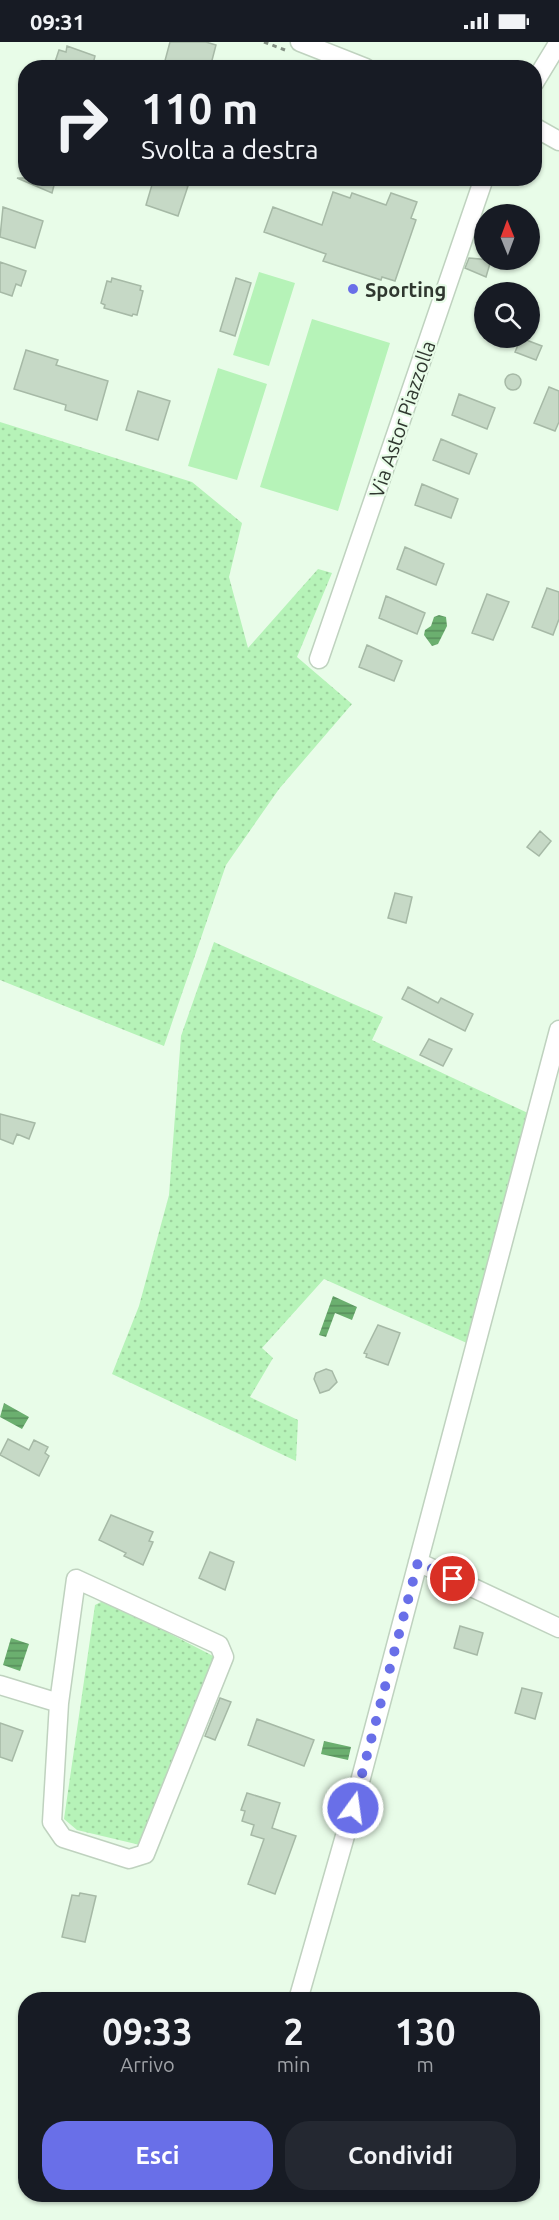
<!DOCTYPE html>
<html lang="it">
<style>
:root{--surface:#171b24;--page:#242831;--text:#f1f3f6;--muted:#9ea1a6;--accent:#696fe8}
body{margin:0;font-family:Ubuntu,sans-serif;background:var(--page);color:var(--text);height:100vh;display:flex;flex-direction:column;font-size:22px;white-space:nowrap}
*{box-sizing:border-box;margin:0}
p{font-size:20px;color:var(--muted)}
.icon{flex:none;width:33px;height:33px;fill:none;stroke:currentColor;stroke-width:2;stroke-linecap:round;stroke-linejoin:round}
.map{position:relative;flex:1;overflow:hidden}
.side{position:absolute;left:18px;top:1950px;width:522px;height:210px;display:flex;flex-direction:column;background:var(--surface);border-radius:24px;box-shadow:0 2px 4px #0004}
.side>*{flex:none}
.top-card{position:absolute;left:18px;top:18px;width:524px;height:126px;border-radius:24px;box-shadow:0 2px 4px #0004;background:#171b24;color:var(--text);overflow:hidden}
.needle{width:39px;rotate:359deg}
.controls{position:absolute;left:474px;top:162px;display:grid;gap:12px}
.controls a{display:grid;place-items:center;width:66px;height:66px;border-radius:50%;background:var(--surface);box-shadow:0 2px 4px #0004;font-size:30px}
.pin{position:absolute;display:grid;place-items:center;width:51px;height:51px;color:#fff;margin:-26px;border:3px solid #fff;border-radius:50%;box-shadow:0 2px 6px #0007}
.me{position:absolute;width:66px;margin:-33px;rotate:14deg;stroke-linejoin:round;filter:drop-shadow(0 0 4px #0008)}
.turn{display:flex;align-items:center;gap:21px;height:126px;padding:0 24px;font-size:27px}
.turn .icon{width:78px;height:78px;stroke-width:2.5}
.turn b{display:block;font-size:42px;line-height:51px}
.eta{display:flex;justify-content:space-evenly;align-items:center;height:102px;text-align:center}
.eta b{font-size:36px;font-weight:700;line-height:42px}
.button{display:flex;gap:12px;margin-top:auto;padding:12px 24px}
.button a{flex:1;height:69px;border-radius:24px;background:var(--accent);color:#fff;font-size:24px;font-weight:700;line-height:69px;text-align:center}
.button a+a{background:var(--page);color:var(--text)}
.status{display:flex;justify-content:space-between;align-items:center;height:42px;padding:0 30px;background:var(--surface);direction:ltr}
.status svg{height:16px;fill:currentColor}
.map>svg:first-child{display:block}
.grass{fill:url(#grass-dots)}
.pitch{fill:#b6f3b8}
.water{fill:url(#water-rules)}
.building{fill:#c6d9c6;stroke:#a6b9a6;stroke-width:1.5}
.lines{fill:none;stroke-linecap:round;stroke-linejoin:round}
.street-casing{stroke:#bfd2bf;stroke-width:21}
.path{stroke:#839083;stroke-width:3;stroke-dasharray:4.5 4.5;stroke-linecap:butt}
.street{stroke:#fff;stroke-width:18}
.route{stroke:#696fe8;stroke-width:10;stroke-dasharray:0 18}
.poi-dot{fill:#696fe8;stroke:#e8fce8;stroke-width:2}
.labels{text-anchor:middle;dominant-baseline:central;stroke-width:4.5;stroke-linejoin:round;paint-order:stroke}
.poi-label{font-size:20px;font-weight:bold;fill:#2f372f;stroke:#e8fce8;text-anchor:start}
.street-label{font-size:20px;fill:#2f372f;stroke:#e8fce8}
</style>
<div class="status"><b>09:31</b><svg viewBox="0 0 49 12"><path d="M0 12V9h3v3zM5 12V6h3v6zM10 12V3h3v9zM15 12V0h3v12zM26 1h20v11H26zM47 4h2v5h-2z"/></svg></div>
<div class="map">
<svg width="559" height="2178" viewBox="0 0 559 2178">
<defs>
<pattern id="grass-dots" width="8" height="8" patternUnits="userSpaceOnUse" patternTransform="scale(1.5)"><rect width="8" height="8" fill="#b6f3b8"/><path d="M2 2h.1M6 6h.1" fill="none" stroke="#9dd19e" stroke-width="1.8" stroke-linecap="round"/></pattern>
<pattern id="water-rules" width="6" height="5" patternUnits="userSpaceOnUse" patternTransform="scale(1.5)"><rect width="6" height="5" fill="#6baf6f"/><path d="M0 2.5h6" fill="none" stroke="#588f5c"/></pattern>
</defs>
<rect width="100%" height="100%" fill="#e8fce8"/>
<path class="grass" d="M0,380L192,440L242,481L229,535L248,606L318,527L332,531L297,615L352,662L279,747L226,823L164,1004L0,938Z
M214,900L383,975L372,998L530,1072L469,1302L324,1237L262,1306L273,1316L250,1355L298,1378L296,1419L112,1332L139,1264L169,1153L181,994Z
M105,1558L215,1615L140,1803L77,1788L64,1777L95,1563Z"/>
<path class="pitch" d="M259,230L295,241L269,324L233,313Z
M312,277L390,301L338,469L260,445Z
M218,326L267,342L237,438L188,424Z"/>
<path class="water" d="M439,573L446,575L447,584L438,602L432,604L424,593L425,588L431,584L434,575Z
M333,1254L357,1265L352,1278L335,1271L326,1295L319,1293Z
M4,1361L29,1375L22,1387L0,1375Z
M11,1596L29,1602L20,1629L3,1623Z
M324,1699L351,1705L348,1718L321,1712Z"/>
<path class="building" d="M170,0H206L216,3L210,26H163Z
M67,4L95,14L92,26H53L59,8L66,10Z
M17,136H56L52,151Z
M154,136H166L188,144L178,174L146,163Z
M333,150L350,156L352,151L386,163L391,151L417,160L411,176L416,178L395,239L382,235L381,238L323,219L326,212L264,190L273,165L322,183Z
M3,165L43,179L35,206L0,195Z
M469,216L491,218L486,235L465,226Z
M0,220L26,229L21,244L16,242L12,254L0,250Z
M112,236L141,244L140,248L143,249L137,273L133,272L132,274L104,266L105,263L101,261L107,239L111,240Z
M236,236L251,241L235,294L220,289Z
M521,296L542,304L536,318L515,310Z
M26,308L58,318L56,323L108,339L97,378L65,368L66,363L14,347Z
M505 340a8 8 0 1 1 16 0a8 8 0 1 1-16 0Z
M549,345L559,349V380L555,389L534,381Z
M138,349L170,359L158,398L126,388Z
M459,352L495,366L487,387L452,373Z
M441,397L477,412L469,432L433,418Z
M422,442L458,457L451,476L415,463Z
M405,505L444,522L436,543L397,527Z
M547,546L559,550V577L553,593L532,585Z
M487,552L509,560L493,598L472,591Z
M386,554L425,571L417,592L379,576Z
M367,603L402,619L394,639L359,625Z
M540,789L551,799L539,814L527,805Z
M395,851L412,855L406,881L388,876Z
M408,945L438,961L441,956L473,972L465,989L402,957Z
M429,997L452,1007L443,1024L420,1013Z
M0,1072L35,1081L29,1097L17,1092L13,1102L0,1097Z
M378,1283L400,1291L388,1323L366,1315L367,1312L364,1311Z
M326,1327L332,1329L337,1340L329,1348L320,1351L314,1337L316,1331Z
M8,1397L29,1408L34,1398L48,1405L45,1411L49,1414L39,1434L0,1413Z
M111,1473L153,1490L149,1499L153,1500L143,1523L124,1514L126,1511L99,1498Z
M210,1510L234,1520L225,1548L199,1536Z
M460,1584L483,1591L477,1613L454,1606Z
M522,1646L542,1651L535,1677L515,1671Z
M220,1656L231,1660L215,1698L205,1694Z
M257,1677L314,1698L304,1724L248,1703Z
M0,1681L23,1689L12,1719L0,1715Z
M247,1751L280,1761L272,1786L296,1794L275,1852L248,1842L264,1797L251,1793L254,1783L242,1779L245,1769L241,1768Z
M80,1851L96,1854L85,1900L62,1895L72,1853L79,1854Z"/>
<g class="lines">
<defs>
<path id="street" d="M300,0L366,26
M534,41L559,0
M534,85L559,99
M319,617L484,136
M418,1520L559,1586
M76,1537L219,1603L224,1615L145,1812L129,1817L63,1796L52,1780L59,1661Z
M0,1643L59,1661
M298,1958L353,1766L559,988"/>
</defs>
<use href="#street" class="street-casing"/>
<path class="path" d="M264,0L285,8
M381,20L395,26
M534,65L540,56"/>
<use href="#street" class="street"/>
</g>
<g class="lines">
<path class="route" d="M353,1766L418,1520L453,1537"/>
</g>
<circle class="poi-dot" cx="353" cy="247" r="6"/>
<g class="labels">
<g class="poi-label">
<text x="365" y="247">Sporting</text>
</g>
<g class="street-label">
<text transform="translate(402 377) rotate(-71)">Via Astor Piazzolla</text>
</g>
</g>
</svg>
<div class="controls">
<a><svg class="needle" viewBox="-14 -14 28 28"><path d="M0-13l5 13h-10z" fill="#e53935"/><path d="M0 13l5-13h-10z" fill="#9ea1a6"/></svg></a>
<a><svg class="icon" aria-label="search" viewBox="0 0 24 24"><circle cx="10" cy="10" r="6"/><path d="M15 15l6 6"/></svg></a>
</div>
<div class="pin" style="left:453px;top:1537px;background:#d93025"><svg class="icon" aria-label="arrive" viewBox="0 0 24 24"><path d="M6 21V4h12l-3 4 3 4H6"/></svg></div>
<svg class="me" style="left:353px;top:1766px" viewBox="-20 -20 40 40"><circle r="17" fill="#696fe8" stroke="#fff" stroke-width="3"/><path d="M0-11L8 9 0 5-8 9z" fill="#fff"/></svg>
<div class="top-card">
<div class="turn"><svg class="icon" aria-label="right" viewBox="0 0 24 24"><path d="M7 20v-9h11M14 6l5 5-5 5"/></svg><div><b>110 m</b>Svolta a destra</div></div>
</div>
<section class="side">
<div class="eta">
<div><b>09:33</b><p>Arrivo</p></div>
<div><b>2</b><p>min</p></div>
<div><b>130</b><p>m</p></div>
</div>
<div class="button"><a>Esci</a><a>Condividi</a></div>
</section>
</div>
